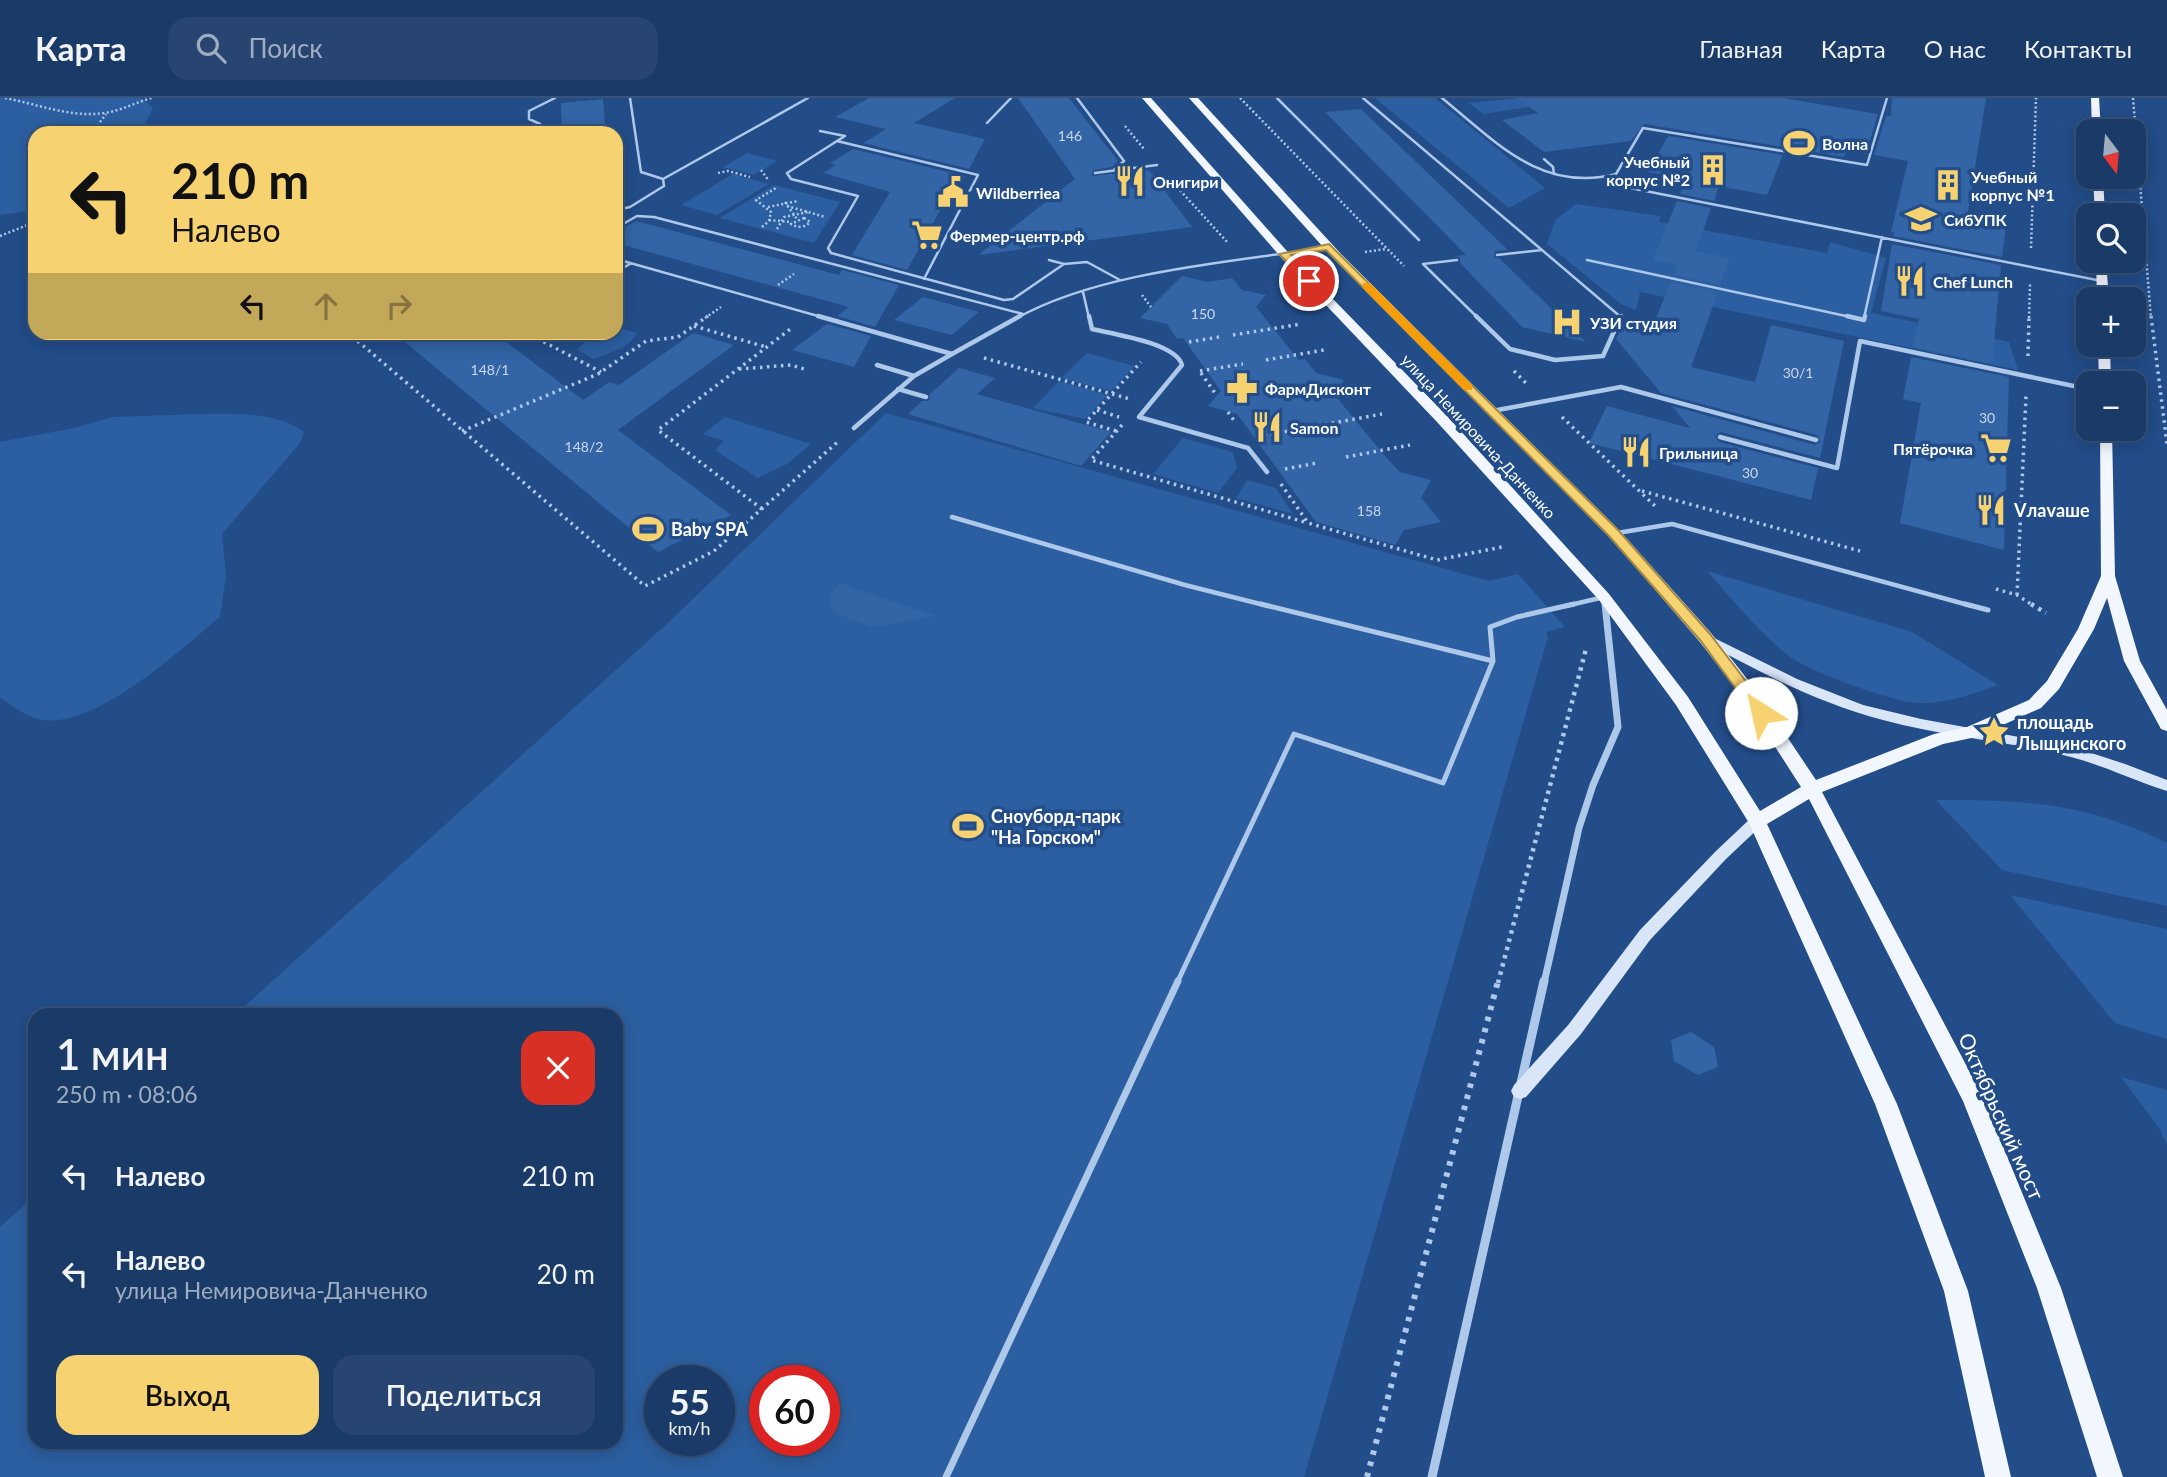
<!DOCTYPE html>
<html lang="ru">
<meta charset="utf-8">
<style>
:root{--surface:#1a3a67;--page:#274570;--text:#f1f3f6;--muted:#9fadc0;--line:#38547b;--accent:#f6d270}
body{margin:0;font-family:Lato,sans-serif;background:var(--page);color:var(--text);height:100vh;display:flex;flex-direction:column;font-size:26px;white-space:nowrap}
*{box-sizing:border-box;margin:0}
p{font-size:23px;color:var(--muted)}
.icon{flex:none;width:38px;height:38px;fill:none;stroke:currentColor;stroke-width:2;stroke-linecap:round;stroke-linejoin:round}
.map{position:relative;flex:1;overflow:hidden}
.side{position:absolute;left:28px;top:910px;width:595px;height:441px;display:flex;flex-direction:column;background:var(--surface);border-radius:21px;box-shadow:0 4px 18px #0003,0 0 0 2px var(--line)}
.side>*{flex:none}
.guide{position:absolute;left:28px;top:28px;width:595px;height:214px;border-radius:21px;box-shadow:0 4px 18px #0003,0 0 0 2px var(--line);background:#f6d270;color:#111;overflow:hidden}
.needle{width:46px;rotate:164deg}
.fabs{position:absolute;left:2076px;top:21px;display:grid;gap:14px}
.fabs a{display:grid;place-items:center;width:70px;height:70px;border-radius:14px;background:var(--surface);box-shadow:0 4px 18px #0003,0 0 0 2px var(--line);font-size:35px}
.speed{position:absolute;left:644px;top:1267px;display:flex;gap:14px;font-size:35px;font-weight:700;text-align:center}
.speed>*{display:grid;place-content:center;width:91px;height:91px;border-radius:50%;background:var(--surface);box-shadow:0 4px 18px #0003,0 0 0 2px var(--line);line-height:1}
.speed small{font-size:18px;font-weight:400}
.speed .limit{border:10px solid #d22;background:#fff;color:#111}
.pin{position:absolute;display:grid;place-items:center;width:60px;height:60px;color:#fff;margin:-30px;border:4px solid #fff;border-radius:50%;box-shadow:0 2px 7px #0007}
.me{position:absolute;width:77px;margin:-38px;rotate:325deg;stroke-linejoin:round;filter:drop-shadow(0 0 5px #0008)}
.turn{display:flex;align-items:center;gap:24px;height:147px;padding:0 28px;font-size:32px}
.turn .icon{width:91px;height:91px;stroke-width:2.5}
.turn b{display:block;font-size:49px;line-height:60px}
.lanes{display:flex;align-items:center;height:66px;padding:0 28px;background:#0003;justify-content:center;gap:35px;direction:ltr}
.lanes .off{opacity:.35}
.round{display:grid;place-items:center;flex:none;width:74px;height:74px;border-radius:21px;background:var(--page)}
.head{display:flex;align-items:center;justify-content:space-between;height:119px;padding:0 28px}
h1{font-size:42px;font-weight:600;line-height:52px}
.action{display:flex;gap:14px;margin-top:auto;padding:14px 28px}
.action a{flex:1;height:80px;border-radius:21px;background:var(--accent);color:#111;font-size:28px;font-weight:600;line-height:80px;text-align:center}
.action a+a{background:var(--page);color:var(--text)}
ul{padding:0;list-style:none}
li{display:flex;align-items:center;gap:21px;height:98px;padding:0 28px}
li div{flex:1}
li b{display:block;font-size:26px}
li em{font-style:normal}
header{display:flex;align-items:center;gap:42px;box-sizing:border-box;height:98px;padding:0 35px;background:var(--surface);border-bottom:2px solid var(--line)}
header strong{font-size:33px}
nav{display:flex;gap:38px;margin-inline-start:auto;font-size:24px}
.search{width:490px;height:63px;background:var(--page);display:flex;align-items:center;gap:18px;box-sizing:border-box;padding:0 24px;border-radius:21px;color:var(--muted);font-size:26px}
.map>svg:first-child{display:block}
.green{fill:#2c5fa1;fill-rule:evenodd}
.building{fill:#3264a6}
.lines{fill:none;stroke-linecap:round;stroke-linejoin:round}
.path-far3{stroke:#aec8ea;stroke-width:2.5;stroke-dasharray:2 2.5;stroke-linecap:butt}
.path-far2{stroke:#aec8ea;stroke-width:3.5;stroke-dasharray:2.5 4.5;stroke-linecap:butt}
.path-far1{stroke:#aec8ea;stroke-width:4.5;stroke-dasharray:3.5 5;stroke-linecap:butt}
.path{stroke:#aec8ea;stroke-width:6;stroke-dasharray:4.5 7;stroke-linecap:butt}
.lane-far3{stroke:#aec8ea;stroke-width:2.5}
.lane-far2{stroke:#aec8ea;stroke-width:4.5}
.lane-far1{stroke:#aec8ea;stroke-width:5}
.lane{stroke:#aec8ea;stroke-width:7}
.street-far2{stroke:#aec8ea;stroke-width:5}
.street-far1{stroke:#aec8ea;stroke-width:7}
.street{stroke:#aec8ea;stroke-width:9}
.secondary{fill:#d9e6f8;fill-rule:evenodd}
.primary{fill:#f2f6fe;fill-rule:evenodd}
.route{fill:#f6d270;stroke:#a08849;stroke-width:2}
.slow{fill:#f59e0b}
.labels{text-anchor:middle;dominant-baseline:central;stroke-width:7;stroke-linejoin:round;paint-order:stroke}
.number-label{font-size:14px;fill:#ccd8e9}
.far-poi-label{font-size:16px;font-weight:bold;fill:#fff;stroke:#224d89;text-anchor:start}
.far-street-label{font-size:16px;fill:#fff;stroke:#224d89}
.poi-label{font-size:18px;font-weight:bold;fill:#fff;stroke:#224d89;text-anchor:start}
.near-street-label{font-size:21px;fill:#fff;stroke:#224d89}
</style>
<header>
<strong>Карта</strong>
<div class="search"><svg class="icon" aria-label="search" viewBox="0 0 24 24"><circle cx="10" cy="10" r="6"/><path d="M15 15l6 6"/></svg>Поиск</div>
<nav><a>Главная</a><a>Карта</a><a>О нас</a><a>Контакты</a></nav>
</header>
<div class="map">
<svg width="2167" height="1379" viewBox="0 0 2167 1379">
<rect width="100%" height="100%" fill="#224d89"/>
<path class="green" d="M0,0H142L153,10L141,33L149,35H35V112L0,117Z
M1375,0H1435L1545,90L1509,110Z
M1518,0L1530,9L1483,16L1469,5Z
M747,55L777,63L754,77L723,69Z
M733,76L769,86L717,117L681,107Z
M774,87L840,104L814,145L720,120Z
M1576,106L1661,118L1659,124L1827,155L1830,144L1886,160L1871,215L2009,244L2018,272L1640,194L1636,212L1621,206L1547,146L1556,121Z
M616,229L637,235C628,251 609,255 593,261L577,251L587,243L571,238L566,242L555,239L562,235L616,234Z
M1087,255L1135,268L1111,293L1062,280Z
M1059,283L1108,297L1085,321L1033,310Z
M886,315L1489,483L1518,476L1565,529L1546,534L1548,539L1304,1379H0V1129L35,1098V1344H616V917H235L670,523ZM660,1283H719V1342H660ZM765,1283H824V1342H765Z
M197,316C231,316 276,313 304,334L300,345L222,436L226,478L220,519C180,552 98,629 43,622C29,621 12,607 0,600V344L74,330L113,319Z
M725,319L811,346L787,366L758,380L715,352L724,343L703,336Z
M1183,340L1233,354L1237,370L1218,395L1153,376Z
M1247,382L1276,390L1293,416L1236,400Z
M1707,473L1912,534L1998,587C1973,596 1937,609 1909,604C1884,600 1808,573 1789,558C1758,534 1733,502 1707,473Z
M1936,702C2026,702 2084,704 2167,745V808L2002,772Z
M2010,797L2167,831V941L2115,925Z
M2121,979L2167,992V1047L2159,1030Z"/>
<path class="building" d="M869,0H955L914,25L985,41L969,71L863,45L886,31L835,19Z
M1018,0H1069L1118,63L1112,69L1093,72L1092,78L1149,72L1192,129L978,157L1075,81Z
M1516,0H1783L1878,16L1866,56L1847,52L1844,59L1644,26L1631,43L1544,54L1502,22L1538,15Z
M1892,0H1986L1967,120L2006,127L2002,159L1893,138L1894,134H1891L1908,63L1874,57L1886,18H1891Z
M603,1L606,35H562L561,5Z
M1361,11L1508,152L1495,153L1494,159L1500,161L1586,244L1522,229L1460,165V159L1453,158L1466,157L1325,14Z
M1668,38L1783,57L1767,97L1719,88L1714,103L1680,96L1686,81L1648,74Z
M853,51L965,78L949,107L942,109L907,172L852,157L890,94L823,75L836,67L830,65Z
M1677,103L1711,110L1696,153L1730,160L1720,187L1674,177L1678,167L1653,162Z
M636,123L839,177L842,172L899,187L875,229L837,218L849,209L616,145V134Z
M1892,146L2001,167L1992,266L1913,249L1919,221L1881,213Z
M1182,178L1208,184L1232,180L1242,192L1266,197L1256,209L1299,262L1305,261L1316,275L1344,282L1334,296L1384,357L1400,374L1431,382L1421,400L1441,424L1404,432L1395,447L1316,424L1237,316L1208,308L1221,293L1183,240L1177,241L1167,226L1140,220Z
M1671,184L1718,194L1691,269L1755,284L1771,227L1844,243L1820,360L1721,334L1715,338L1719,344L1818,370L1811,402L1589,345L1607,308L1690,330L1672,308L1815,347L1820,344L1817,337L1661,295L1616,241L1623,226L1651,232Z
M923,199L979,214L952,237L894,222Z
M827,226L871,238L854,269L792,252Z
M393,234H493L583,302L609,284L619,287L693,235L734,247L618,332L731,417L658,454Z
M1911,259L2009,279L2004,452L1900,425L1921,305L1903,301Z
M959,270L995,280L977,296L1111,334L1081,368L908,316L922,303H929L930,296Z
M840,485L936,518L873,529L836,516L828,499Z
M1691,934L1714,949L1718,969L1698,977L1674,963L1671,942Z"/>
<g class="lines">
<path class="path-far3" d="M5,0C37,6 71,20 104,15C121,13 136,4 152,0
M1240,0L1404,168
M2133,0L2151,220
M1125,28L1144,51
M92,35L106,16
M35,55V61
M761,72L769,83
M718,75L728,73L750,79
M1168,79L1228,145
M785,104L797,121
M787,108L825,119
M768,109L798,103
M804,120L810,124C805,130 797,130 791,126Z
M769,122L791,124
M762,129L769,123L771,114L756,102L776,90
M777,131L784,119L808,114
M0,138L35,124
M2031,150L2036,0
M1365,154L1386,151
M778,187L794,176
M1142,197L1151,209
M705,220L721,209
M2029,220L2030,186"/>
<path class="path-far2" d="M2151,218L2167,346
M694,228L766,249
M347,234L645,488L714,453L840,342
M525,234L601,274
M1233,237L1301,226
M1189,244L1219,239
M2028,258L2029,218
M984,260L1130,301
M1266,262L1324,252
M739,271L791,267L804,271
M1200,273L1243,266
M1514,273L1528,287
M1201,275L1217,298
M1097,312L1119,319
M1228,314L1235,324
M1562,319L1655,408
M1122,327L1091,362L1308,425
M1311,329L1382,316
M462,333L598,276L646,243L678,239L708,218
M1116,333L1086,324L1141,264
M1264,337L1296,332
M1346,359L1410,347
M1285,371L1317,365
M1281,386L1308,425L1437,462L1502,449
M1642,393L1860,453
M762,411L658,332L793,229
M1996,491L2017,497L2034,508
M2017,497L2026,298"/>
<path class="path-far1" d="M2031,506L2046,515
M1498,885L1586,551"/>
<path class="path" d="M1367,1379L1498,883"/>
<path class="lane-far3" d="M1077,0L1124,63L1114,72
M1277,0L1419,142
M1363,0L1622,220
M1442,0C1496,44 1541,95 1616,76L1643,30L1867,67L1887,0
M987,25L1011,0
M820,33L845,38L837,43L978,77L924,181
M539,35L540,26L529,21V13L555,0
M837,43L787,75L791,81L858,98L828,150L831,155L1004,202L1013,201L1064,166L1087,164L1120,182
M1544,61L1553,69L1554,76
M1095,75L1157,67
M1604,79L1620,88L2102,183
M663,81L808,0
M616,112L630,109L664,88L663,81L641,74L630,0
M616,130L637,118L654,119L1023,216
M1497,157L1542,152
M616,161L825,220
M1049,162L1064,166
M1457,162L1423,166L1478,220
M1587,162L1855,220
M616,174L630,166
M1083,194L1089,220
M1017,220C1101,173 1233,164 1329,149
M1864,220L1882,139"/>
<path class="lane-far2" d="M818,218L952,256L1020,218
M1089,218L1092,231C1113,236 1176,245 1182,267L1139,319L1248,350L1267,374
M1476,218L1510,251L1555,262L1603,258L1621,218
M1847,218L1864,222L1865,218
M877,267L914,278
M898,291L926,299
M1492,313L1621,289L1816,342
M854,330L914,278L952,256
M1720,339L1837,370L1860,243L2088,291
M952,419L1185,487L1268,508
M1617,435L1672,426L1972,508
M1566,508L1604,499"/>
<path class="lane-far1" d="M1261,506L1493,563
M1965,506L1988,512
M1177,885L1294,636L1443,685L1493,563L1490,529L1517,519L1574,506"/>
<path class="lane" d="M946,1379L1178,883"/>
<path class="street-far2" d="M1604,500L1605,508"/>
<path class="street-far1" d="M1544,885L1579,730L1593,687L1618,629L1605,506"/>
<path class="street" d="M1432,1379L1544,883"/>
<path class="secondary" d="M1706,536L1797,581L1863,607L1921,621L2073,649L2125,666L2167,682V693C2135,683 2105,668 2071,659C2009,643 1945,639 1883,622C1818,605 1760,574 1702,543L1700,540Z
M1757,717L1762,719L1764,723L1762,727L1726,761L1650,842L1581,936L1526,999L1520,1001L1514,999L1511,993L1514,987L1569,926L1640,832L1716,753L1752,719Z"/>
<path class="primary" d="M1142,0H1151L1294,161L1447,318L1609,496L1688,599L1760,713L1801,689L1743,599L1699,543L1609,438L1333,160L1189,0H1198L1341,156L1619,432L1711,535L1755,591L1816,682L1934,636L1967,629L2029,602L2047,583L2078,531L2101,478L2100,331H2112L2115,478L2140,563L2167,612V633L2161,631L2124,563L2107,500L2094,531L2059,591L2041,610L1976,639L1943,646L1822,694L1983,999L2061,1190L2123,1379H2097L2037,1190L1963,1003L1809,701L1767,726L1897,1006L1968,1193L2011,1379H1985L1944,1193L1875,1006L1749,725L1676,607L1599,502L1437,324L1286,165Z
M2091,0H2099L2101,33H2092Z
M2093,79H2103L2105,117H2095Z
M2096,163H2106L2109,201H2097Z
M2098,247H2110L2111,285H2099Z"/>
</g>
<path class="route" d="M1329,146L1618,432L1710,536L1767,611L1769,615L1767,618H1756L1700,542L1609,438L1326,152L1291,157L1314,183L1309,186L1279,156Z"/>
<path class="slow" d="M1363,185H1370L1472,287V292H1464L1363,190Z"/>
<defs>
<symbol id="stadium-bare" viewBox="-9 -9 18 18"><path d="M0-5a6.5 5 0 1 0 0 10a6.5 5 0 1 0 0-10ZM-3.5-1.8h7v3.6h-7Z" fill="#f6d270" stroke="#224d89" stroke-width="2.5" paint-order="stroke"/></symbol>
<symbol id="building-bare" viewBox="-9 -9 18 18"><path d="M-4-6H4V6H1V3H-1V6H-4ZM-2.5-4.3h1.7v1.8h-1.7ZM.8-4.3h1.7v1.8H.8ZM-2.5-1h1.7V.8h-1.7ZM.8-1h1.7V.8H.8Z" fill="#f6d270" stroke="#224d89" stroke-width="2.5" paint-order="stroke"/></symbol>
<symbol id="restaurant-bare" viewBox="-9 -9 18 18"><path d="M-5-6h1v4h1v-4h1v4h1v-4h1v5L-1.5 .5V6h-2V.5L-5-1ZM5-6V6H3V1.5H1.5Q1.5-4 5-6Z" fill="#f6d270" stroke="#224d89" stroke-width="2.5" paint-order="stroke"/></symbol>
<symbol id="civic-bare" viewBox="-9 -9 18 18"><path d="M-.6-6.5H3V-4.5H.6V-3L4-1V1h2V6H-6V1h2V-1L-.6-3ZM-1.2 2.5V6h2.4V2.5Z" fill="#f6d270" stroke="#224d89" stroke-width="2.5" paint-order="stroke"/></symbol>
<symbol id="university-bare" viewBox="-9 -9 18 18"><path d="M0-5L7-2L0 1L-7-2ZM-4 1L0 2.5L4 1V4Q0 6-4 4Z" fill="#f6d270" stroke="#224d89" stroke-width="2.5" paint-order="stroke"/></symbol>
<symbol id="supermarket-bare" viewBox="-9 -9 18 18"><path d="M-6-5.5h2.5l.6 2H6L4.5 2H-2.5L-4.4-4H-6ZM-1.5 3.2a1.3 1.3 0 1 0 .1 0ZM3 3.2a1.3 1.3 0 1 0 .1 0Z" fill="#f6d270" stroke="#224d89" stroke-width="2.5" paint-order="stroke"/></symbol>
<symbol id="hospital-bare" viewBox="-9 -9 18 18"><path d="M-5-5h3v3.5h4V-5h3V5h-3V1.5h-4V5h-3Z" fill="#f6d270" stroke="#224d89" stroke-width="2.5" paint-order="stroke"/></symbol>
<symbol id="pharmacy-bare" viewBox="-9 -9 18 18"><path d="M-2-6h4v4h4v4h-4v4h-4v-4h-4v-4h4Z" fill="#f6d270" stroke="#224d89" stroke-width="2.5" paint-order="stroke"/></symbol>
<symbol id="sight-bare" viewBox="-9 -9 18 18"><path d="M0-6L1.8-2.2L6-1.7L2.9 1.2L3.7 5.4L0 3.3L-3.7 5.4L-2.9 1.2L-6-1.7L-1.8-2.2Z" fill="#f6d270" stroke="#224d89" stroke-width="2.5" paint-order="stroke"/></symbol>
</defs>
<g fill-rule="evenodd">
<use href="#stadium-bare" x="1777" y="23" width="44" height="44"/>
<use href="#building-bare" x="1691" y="50" width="44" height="44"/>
<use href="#restaurant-bare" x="1108" y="61" width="44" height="44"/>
<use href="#building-bare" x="1926" y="65" width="44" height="44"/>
<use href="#civic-bare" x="931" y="72" width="44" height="44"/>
<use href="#university-bare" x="1899" y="99" width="44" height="44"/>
<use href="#supermarket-bare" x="905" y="115" width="44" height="44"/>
<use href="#restaurant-bare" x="1888" y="161" width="44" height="44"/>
<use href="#hospital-bare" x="1545" y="202" width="44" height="44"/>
<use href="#pharmacy-bare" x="1220" y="268" width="44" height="44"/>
<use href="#restaurant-bare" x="1245" y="307" width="44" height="44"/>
<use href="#supermarket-bare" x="1974" y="328" width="44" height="44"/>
<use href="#restaurant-bare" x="1614" y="332" width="44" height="44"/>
<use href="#restaurant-bare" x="1969" y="390" width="44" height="44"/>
<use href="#stadium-bare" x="626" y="409" width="44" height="44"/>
<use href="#sight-bare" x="1972" y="612" width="44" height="44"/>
<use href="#stadium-bare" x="946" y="706" width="44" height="44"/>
</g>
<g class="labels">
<g class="number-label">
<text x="1070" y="37">146</text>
<text x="1203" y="215">150</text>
<text x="490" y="271">148/1</text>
<text x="1798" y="274">30/1</text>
<text x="1987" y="319">30</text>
<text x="584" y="348">148/2</text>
<text x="1750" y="374">30</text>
<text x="1369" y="412">158</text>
</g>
<g class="far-poi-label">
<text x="1822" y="45">Волна</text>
<text x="1690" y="63" text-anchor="end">Учебный<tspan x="1690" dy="18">корпус №2</tspan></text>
<text x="1971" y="78">Учебный<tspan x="1971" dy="18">корпус №1</tspan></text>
<text x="1153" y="83">Онигири</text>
<text x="976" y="94">Wildberriea</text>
<text x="1944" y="121">СибУПК</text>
<text x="950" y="137">Фермер-центр.рф</text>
<text x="1933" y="183">Chef Lunch</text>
<text x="1590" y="224">УЗИ студия</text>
<text x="1265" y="290">ФармДисконт</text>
<text x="1290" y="329">Samon</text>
<text x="1973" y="350" text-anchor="end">Пятёрочка</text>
<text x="1659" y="354">Грильница</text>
</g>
<g class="far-street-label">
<text transform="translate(1479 338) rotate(47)">улица Немировича-Данченко</text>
</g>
<g class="poi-label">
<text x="2014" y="412">Vлаvаше</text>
<text x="671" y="431">Baby SPA</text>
<text x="2017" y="624">площадь<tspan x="2017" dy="21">Лыщинского</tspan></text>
<text x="991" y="718">Сноуборд-парк<tspan x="991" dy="21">"На Горском"</tspan></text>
</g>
<g class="near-street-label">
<text transform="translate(2002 1018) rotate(66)">Октябрьский мост</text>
</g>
</g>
</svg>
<div class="fabs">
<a><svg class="needle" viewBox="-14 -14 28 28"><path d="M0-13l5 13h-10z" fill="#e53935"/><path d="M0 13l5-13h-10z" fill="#9fadc0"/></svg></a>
<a><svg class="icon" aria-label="search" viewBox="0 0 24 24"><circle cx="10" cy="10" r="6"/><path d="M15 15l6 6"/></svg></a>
<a>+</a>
<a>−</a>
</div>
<div class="speed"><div>55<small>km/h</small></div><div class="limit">60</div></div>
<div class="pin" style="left:1309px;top:183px;background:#d93025"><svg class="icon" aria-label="arrive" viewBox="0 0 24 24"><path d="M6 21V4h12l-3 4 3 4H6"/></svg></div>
<svg class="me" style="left:1761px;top:615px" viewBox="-20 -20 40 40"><circle r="19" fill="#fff"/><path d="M0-13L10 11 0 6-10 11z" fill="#f6d270"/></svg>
<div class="guide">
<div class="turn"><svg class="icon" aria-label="left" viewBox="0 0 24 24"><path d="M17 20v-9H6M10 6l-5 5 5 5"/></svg><div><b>210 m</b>Налево</div></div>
<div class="lanes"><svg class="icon" aria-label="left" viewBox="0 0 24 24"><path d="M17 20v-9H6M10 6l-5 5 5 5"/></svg><svg class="icon off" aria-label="ahead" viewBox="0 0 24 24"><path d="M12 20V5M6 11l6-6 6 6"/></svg><svg class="icon off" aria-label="right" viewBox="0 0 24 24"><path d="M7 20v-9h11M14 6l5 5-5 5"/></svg></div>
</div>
<section class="side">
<div class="head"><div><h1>1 мин</h1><p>250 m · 08:06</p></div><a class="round" style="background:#d93025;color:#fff"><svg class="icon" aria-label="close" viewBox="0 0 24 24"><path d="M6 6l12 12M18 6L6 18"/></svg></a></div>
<ul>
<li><svg class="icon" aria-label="left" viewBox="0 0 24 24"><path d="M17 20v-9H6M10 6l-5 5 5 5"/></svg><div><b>Налево</b></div><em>210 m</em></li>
<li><svg class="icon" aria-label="left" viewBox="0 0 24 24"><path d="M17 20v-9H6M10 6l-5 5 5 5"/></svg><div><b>Налево</b><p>улица Немировича-Данченко</p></div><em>20 m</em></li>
</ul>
<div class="action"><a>Выход</a><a>Поделиться</a></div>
</section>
</div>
